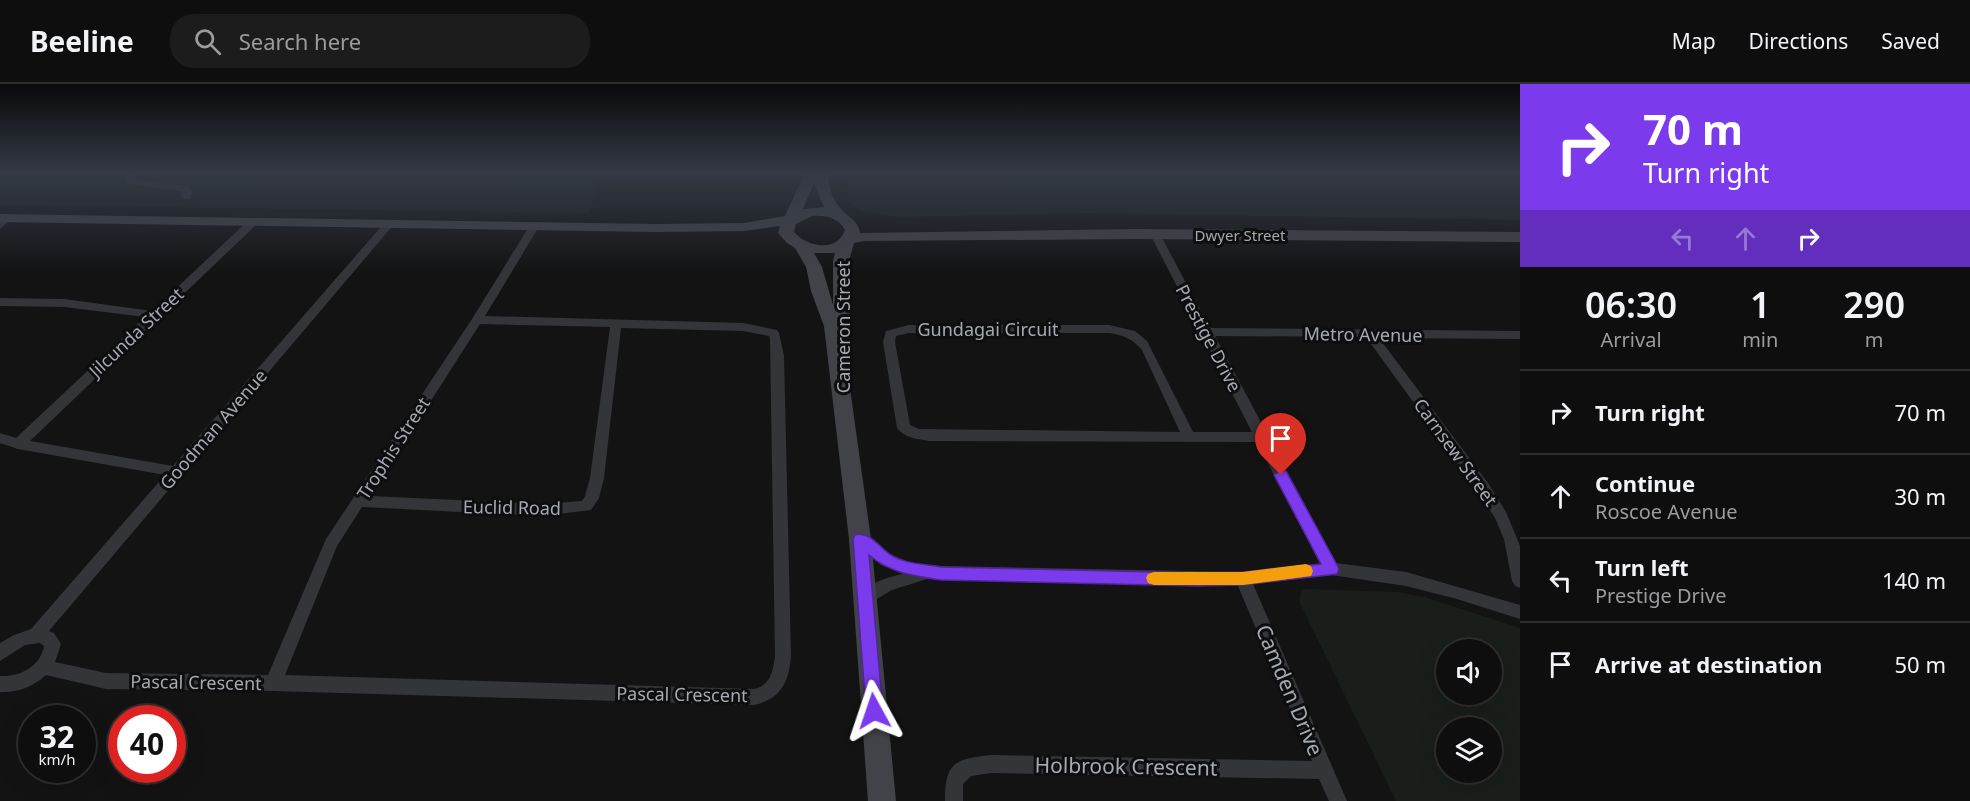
<!DOCTYPE html>
<style>
:root{--surface:#0e0e0f;--page:#1c1c1d;--text:#f1f3f6;--muted:#9b9c9e;--line:#2e2e2f}
body{margin:0;font-family:"Noto Sans",sans-serif;background:var(--page);color:var(--text);height:100vh;display:flex;flex-direction:column;font-size:22px;white-space:nowrap}
*{box-sizing:border-box;margin:0}
p{font-size:20px;color:var(--muted)}
.icon{flex:none;width:33px;height:33px;fill:none;stroke:currentColor;stroke-width:2;stroke-linecap:round;stroke-linejoin:round}
.map{position:relative;flex:1;overflow:hidden}
.details{display:flex;flex-direction:column;background:var(--surface);width:450px}
.details>*{flex:none}
.guide{background:#7c3aed;color:#fff;overflow:hidden}
.tools{position:absolute;left:1436px;top:555px;display:grid;gap:12px}
.tools a{display:grid;place-items:center;width:66px;height:66px;border-radius:50%;background:var(--surface);box-shadow:0 6px 24px #0002,0 0 0 2px var(--line);font-size:30px}
.speed{position:absolute;left:18px;top:621px;display:flex;gap:12px;font-size:30px;font-weight:700;text-align:center}
.speed>*{display:grid;place-content:center;width:78px;height:78px;border-radius:50%;background:var(--surface);box-shadow:0 6px 24px #0002,0 0 0 2px var(--line);line-height:1}
.speed small{font-size:15px;font-weight:400}
.speed .limit{border:9px solid #d22;background:#fff;color:#111}
.pin{position:absolute;display:grid;place-items:center;width:51px;height:51px;color:#fff;margin:-62px -26px;border-radius:50% 50% 50% 0;rotate:-45deg;box-shadow:0 0 6px #0007}
.pin .icon{rotate:45deg}
.me{position:absolute;width:66px;margin:-33px;rotate:355deg;stroke-linejoin:round;filter:drop-shadow(0 0 4px #0008)}
.turn{display:flex;align-items:center;gap:21px;height:126px;padding:0 24px;font-size:27px}
.turn .icon{width:78px;height:78px;stroke-width:2.5}
.turn b{display:block;font-size:42px;line-height:51px}
.lanes{display:flex;align-items:center;height:57px;padding:0 24px;background:#0003;justify-content:center;gap:30px;direction:ltr}
.lanes .off{opacity:.35}
.eta{display:flex;justify-content:space-evenly;align-items:center;height:102px;text-align:center}
.eta b{font-size:36px;font-weight:600;line-height:42px}
ul{padding:0;list-style:none}
li{display:flex;align-items:center;gap:18px;height:84px;padding:0 24px;border-top:2px solid var(--line)}
li div{flex:1}
li b{display:block;font-size:22px}
li em{font-style:normal}
header{display:flex;align-items:center;gap:36px;box-sizing:border-box;height:84px;padding:0 30px;background:var(--surface);border-bottom:2px solid var(--line)}
header strong{font-size:28px}
nav{display:flex;gap:33px;margin-inline-start:auto;font-size:21px}
.search{width:420px;height:54px;background:var(--page);display:flex;align-items:center;gap:15px;box-sizing:border-box;padding:0 21px;border-radius:24px;color:var(--muted);font-size:22px}
main{display:flex;flex:1;min-height:0}
.map>svg:first-child{display:block}
.green{fill:#191e1a;fill-rule:evenodd}
.lines{fill:none;stroke-linecap:round;stroke-linejoin:round}
.street{fill:#343539;fill-rule:evenodd}
.secondary{fill:#424348;fill-rule:evenodd}
.route{fill:#7c3aed;stroke:#51269a;stroke-width:1.5}
.slow{fill:#f59e0b}
.labels{text-anchor:middle;dominant-baseline:central;stroke-width:6;stroke-linejoin:round;paint-order:stroke}
.far-street-label{font-size:15px;fill:#a5a9b3;stroke:#0e0e0f}
.street-label{font-size:18px;fill:#a5a9b3;stroke:#0e0e0f}
.near-street-label{font-size:21px;fill:#a5a9b3;stroke:#0e0e0f}
</style>
<header>
<strong>Beeline</strong>
<div class="search"><svg class="icon" aria-label="search" viewBox="0 0 24 24"><circle cx="10" cy="10" r="6"/><path d="M15 15l6 6"/></svg>Search here</div>
<nav><a>Map</a><a>Directions</a><a>Saved</a></nav>
</header>
<main>
<div class="map">
<svg width="1520" height="717" viewBox="0 0 1520 717">
<rect width="100%" height="100%" fill="#131314"/>
<path class="green" d="M0,89H602L589,129L0,121Z
M846,89H1520V136L1086,129L899,133L859,127L848,115Z
M1302,505L1398,508L1424,513L1520,544V717H1396L1299,517ZM1446,566H1491V610H1446ZM1446,644H1491V688H1446Z"/>
<g class="lines">
<path class="street" d="M131,89H141L136,95L188,102L192,108L190,115H182L181,107L129,100L125,96Z
M8,131L13,134L0,145V136Z
M254,134L258,135V139L30,357L173,382L386,137H394L395,139L49,547L54,549L61,560L55,578L106,589L268,591L326,455L472,235L530,141L535,138L540,141L485,232L743,239L777,246L779,249L784,272L791,572C789,598 781,615 754,621L273,607L106,605L46,591C33,603 17,609 0,608V592C20,593 40,583 44,562L40,559L25,561L0,577V559L14,551L31,545L165,391L18,365L0,359V349L16,354L145,233L64,223L0,222V214L64,215L152,227L250,135ZM480,240L610,243L590,394L585,412L582,417L542,420L370,412ZM621,244L743,247L769,252L770,255L775,572C773,587 771,601 754,605L285,591L337,462L362,423L542,432L591,426L599,414L604,394Z
M1155,147L1160,150L1210,244L1520,247V255L1379,254L1488,399L1506,428L1520,462V504L1515,502L1512,497L1504,455L1495,434L1478,407L1366,253L1215,252L1336,479L1406,488L1520,521V535L1457,515L1406,502L1331,491L1253,500L1347,717H1329L1319,695L991,689L971,692L963,700V717H945C945,678 955,675 991,671L1312,677L1238,502L930,494L892,506L865,522L859,520L857,515C864,500 888,493 903,490L881,481L855,459L853,455L855,451L860,449L891,471L910,479L941,482L1243,488L1320,480L1257,358L929,357C918,355 904,354 897,344L883,258L886,247L909,241H1109L1135,247L1147,257L1193,348H1252L1150,150ZM909,249H1109C1123,251 1133,255 1142,266L1180,348L919,345L910,341L895,258L896,252Z"/>
<path class="secondary" d="M805,89H828C828,102 832,116 842,126C849,134 859,137 860,149L1135,145L1520,148V158L1135,155L864,157L854,159L849,177L850,249L843,254L871,455L896,717H868L849,455L824,242L811,207L806,183L795,164L787,159L778,149L780,142L744,147L656,148L0,138V130L656,140L744,139L785,132ZM814,99L824,123L803,125ZM812,132C825,131 838,133 845,146C837,169 807,163 794,148L796,140ZM814,169H835L833,177V221L822,183Z"/>
</g>
<linearGradient id="sky" x2="0" y2="1"><stop stop-color="#0a0a0b"/><stop offset="0.47" stop-color="#333945"/><stop offset="1" stop-color="#333945" stop-opacity="0"/></linearGradient>
<rect width="1520" height="189" fill="url(#sky)"/>
<path class="route" d="M1281,386L1286,387L1337,481L1339,485L1337,490L1243,501L1198,502L941,496C915,492 890,489 869,471L883,627L881,633L874,636L868,633L866,627L853,455L855,451C869,446 880,464 891,471C905,480 925,480 941,483L1198,489L1243,488L1321,480L1274,391Z"/>
<path class="slow" d="M1306,480L1311,482L1313,487L1311,492L1243,501H1154L1148,499L1146,494L1148,490L1154,488H1243Z"/>
<g class="labels">
<g class="far-street-label">
<text x="1240" y="151">Dwyer Street</text>
</g>
<g class="street-label">
<text transform="translate(843 243) rotate(-90)">Cameron Street</text>
<text x="988" y="245">Gundagai Circuit</text>
<text transform="translate(136 248) rotate(-43)">Jilcunda Street</text>
<text transform="translate(1363 250) rotate(1)">Metro Avenue</text>
<text transform="translate(1209 254) rotate(62)">Prestige Drive</text>
<text transform="translate(213 345) rotate(-49)">Goodman Avenue</text>
<text transform="translate(393 364) rotate(-57)">Trophis Street</text>
<text transform="translate(1456 368) rotate(54)">Carnsew Street</text>
<text transform="translate(512 423) rotate(1)">Euclid Road</text>
<text transform="translate(196 598) rotate(1)">Pascal Crescent</text>
<text transform="translate(682 610) rotate(1)">Pascal Crescent</text>
</g>
<g class="near-street-label">
<text transform="translate(1290 606) rotate(67)">Camden Drive</text>
<text transform="translate(1126 682) rotate(1)">Holbrook Crescent</text>
</g>
</g>
</svg>
<div class="tools">
<a><svg class="icon" aria-label="sound" viewBox="0 0 24 24"><path d="M4 9h4l5-4v14l-5-4H4zM17 9q2 3 0 6"/></svg></a>
<a><svg class="icon" aria-label="layers" viewBox="0 0 24 24"><path d="M12 4l9 5-9 5-9-5zM3 14l9 5 9-5"/></svg></a>
</div>
<div class="speed"><div>32<small>km/h</small></div><div class="limit">40</div></div>
<div class="pin" style="left:1281px;top:391px;background:#d93025"><svg class="icon" aria-label="arrive" viewBox="0 0 24 24"><path d="M6 21V4h12l-3 4 3 4H6"/></svg></div>
<svg class="me" style="left:874px;top:627px" viewBox="-20 -20 40 40"><path d="M0-17L14 15 0 8-14 15z" fill="#7c3aed" stroke="#fff" stroke-width="4"/></svg>
</div>
<section class="details">
<div class="guide">
<div class="turn"><svg class="icon" aria-label="right" viewBox="0 0 24 24"><path d="M7 20v-9h11M14 6l5 5-5 5"/></svg><div><b>70 m</b>Turn right</div></div>
<div class="lanes"><svg class="icon off" aria-label="left" viewBox="0 0 24 24"><path d="M17 20v-9H6M10 6l-5 5 5 5"/></svg><svg class="icon off" aria-label="ahead" viewBox="0 0 24 24"><path d="M12 20V5M6 11l6-6 6 6"/></svg><svg class="icon" aria-label="right" viewBox="0 0 24 24"><path d="M7 20v-9h11M14 6l5 5-5 5"/></svg></div>
</div>
<div class="eta">
<div><b>06:30</b><p>Arrival</p></div>
<div><b>1</b><p>min</p></div>
<div><b>290</b><p>m</p></div>
</div>
<ul>
<li><svg class="icon" aria-label="right" viewBox="0 0 24 24"><path d="M7 20v-9h11M14 6l5 5-5 5"/></svg><div><b>Turn right</b></div><em>70 m</em></li>
<li><svg class="icon" aria-label="ahead" viewBox="0 0 24 24"><path d="M12 20V5M6 11l6-6 6 6"/></svg><div><b>Continue</b><p>Roscoe Avenue</p></div><em>30 m</em></li>
<li><svg class="icon" aria-label="left" viewBox="0 0 24 24"><path d="M17 20v-9H6M10 6l-5 5 5 5"/></svg><div><b>Turn left</b><p>Prestige Drive</p></div><em>140 m</em></li>
<li><svg class="icon" aria-label="arrive" viewBox="0 0 24 24"><path d="M6 21V4h12l-3 4 3 4H6"/></svg><div><b>Arrive at destination</b></div><em>50 m</em></li>
</ul>
</section>
</main>
